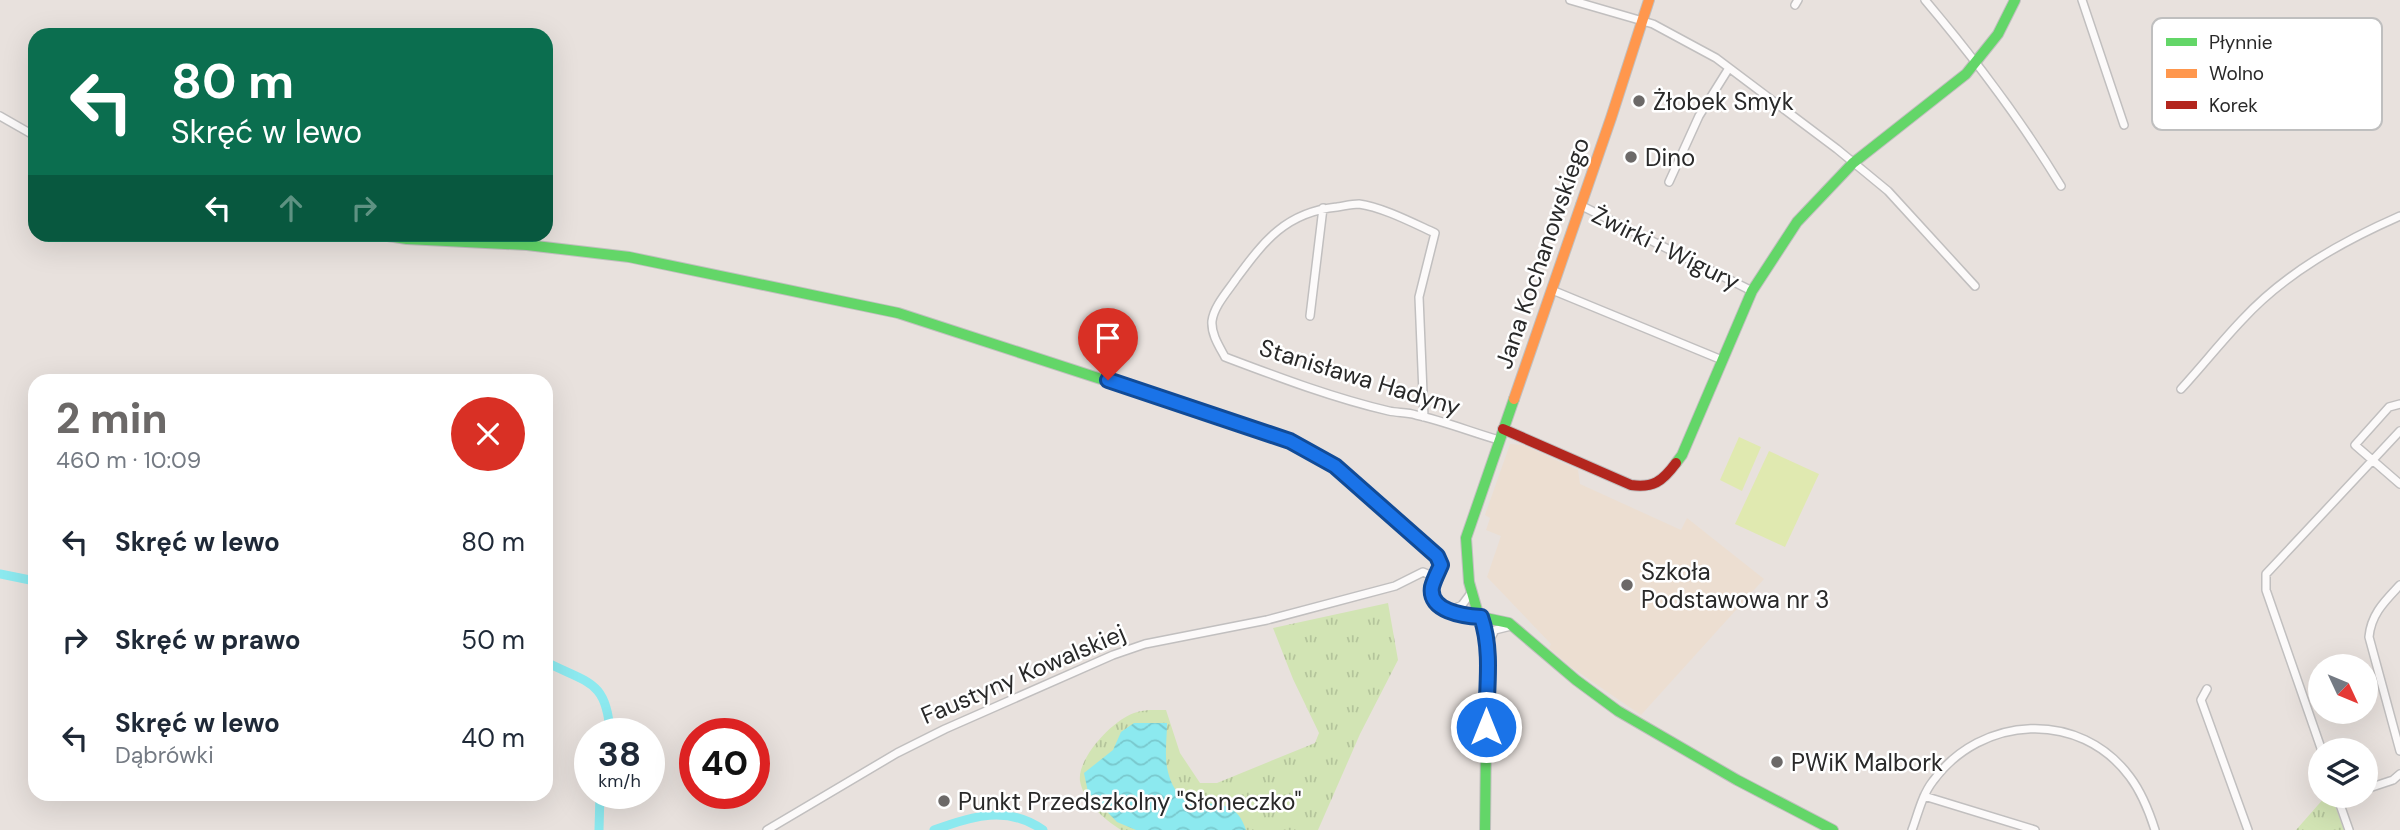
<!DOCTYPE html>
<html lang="pl">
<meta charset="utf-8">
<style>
:root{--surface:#fff;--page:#f2f2f3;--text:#1f2937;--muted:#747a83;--accent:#6c6968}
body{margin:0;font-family:"DM Sans",sans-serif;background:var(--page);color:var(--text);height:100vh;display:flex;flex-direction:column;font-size:26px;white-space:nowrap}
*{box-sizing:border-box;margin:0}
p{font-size:23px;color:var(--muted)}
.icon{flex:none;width:38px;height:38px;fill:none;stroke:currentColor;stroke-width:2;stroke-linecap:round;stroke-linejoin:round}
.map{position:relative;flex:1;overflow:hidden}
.details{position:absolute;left:28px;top:374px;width:525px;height:427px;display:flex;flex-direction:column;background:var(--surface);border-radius:21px;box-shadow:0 7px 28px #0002}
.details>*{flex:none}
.hud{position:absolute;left:28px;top:28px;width:525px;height:214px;border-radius:21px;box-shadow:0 7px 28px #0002;background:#0b6e4f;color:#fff;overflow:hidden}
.needle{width:46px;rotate:134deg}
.tools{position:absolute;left:2308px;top:654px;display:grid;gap:14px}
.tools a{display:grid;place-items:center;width:70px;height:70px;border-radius:50%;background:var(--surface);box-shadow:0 7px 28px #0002;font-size:35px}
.speed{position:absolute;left:574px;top:718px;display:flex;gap:14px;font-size:35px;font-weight:700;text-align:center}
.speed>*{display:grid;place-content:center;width:91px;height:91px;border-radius:50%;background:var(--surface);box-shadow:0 7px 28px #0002;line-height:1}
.speed small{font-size:18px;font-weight:400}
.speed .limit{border:10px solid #d22;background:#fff;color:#111}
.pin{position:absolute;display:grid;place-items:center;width:60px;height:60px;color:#fff;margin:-72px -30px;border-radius:50% 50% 50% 0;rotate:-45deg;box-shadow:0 0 7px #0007}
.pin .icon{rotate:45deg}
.me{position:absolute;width:77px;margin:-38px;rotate:0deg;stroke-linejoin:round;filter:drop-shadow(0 0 5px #0008)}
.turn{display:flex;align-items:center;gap:24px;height:147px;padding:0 28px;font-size:32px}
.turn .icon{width:91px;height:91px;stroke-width:2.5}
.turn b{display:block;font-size:49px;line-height:60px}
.lanes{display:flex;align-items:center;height:66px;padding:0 28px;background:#0003;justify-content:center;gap:35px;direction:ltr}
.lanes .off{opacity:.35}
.round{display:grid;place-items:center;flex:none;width:74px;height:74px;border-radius:37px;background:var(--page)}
.head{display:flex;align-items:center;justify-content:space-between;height:119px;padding:0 28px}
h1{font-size:42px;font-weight:800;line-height:52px;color:var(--accent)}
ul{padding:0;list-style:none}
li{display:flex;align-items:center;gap:21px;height:98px;padding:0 28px}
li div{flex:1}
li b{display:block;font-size:26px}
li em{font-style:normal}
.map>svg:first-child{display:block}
.education{fill:#ecded1}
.grass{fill:url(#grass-tufts)}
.pitch{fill:#e0e9b0}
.water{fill:url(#water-waves)}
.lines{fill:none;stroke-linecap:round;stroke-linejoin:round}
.canal{stroke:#8ce9ef;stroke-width:9}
.street-casing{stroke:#c1bfbf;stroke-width:10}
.fast-casing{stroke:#c1bfbf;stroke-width:12}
.slow-casing{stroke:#c1bfbf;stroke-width:12}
.jam-casing{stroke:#c1bfbf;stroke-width:12}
.street{stroke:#fcfafa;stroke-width:7}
.fast{stroke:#63d668;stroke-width:10}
.slow{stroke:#ff974d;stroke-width:10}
.jam{stroke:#b3261e;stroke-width:10}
.route-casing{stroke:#114b97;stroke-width:18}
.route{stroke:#1a73e8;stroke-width:12}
.poi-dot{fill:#6c6968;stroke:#fff;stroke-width:2.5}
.labels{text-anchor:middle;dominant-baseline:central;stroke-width:5;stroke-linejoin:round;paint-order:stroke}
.poi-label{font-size:24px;fill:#292929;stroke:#fff;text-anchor:start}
.street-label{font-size:24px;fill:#292929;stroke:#fff}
.key{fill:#fff;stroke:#bfbfbf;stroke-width:2}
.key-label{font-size:19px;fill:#292929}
</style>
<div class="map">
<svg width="2400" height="830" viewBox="0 0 2400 830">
<defs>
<pattern id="grass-tufts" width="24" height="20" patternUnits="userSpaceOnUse" patternTransform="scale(1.75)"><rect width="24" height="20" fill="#d2e4b4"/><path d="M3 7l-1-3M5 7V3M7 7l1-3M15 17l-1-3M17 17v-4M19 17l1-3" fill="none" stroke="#b4c49b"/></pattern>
<pattern id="water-waves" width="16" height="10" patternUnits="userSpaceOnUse" patternTransform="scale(1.75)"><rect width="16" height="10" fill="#8ce9ef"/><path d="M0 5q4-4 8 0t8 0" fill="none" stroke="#79c8cd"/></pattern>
</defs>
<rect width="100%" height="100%" fill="#e8e1dd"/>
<path class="education" d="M1510,444L1523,445L1578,470L1580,484L1681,530L1687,518L1764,579L1641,715L1568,665L1549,648L1551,644L1487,577L1501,536L1486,530L1490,518L1485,515Z"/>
<path class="grass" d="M1388,603L1398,660L1360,734L1318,830H1121C1104,819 1084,802 1080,781C1077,758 1113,720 1134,713C1144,709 1156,710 1166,710L1180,753L1200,783H1217L1315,743L1319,733L1293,679L1273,628Z
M2325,797L2333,800L2344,830H2296Z"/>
<path class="pitch" d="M1739,437L1761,447L1742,491L1720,480Z
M1769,451L1819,474L1785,547L1735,524Z"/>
<path class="water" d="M1134,723H1167C1167,738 1164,757 1168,772C1182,828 1231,780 1246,830H1136L1117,822L1088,792L1084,773L1113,750L1121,732Z"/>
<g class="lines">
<path class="canal" d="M0,574L35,581
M546,662C587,683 607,680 610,733
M599,830L600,793
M934,830C972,816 1008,805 1043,830"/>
<defs>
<path id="street" d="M1570,0L1653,24L1716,58L1837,149L1888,191L1975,286
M1925,0C1975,59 2021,120 2061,186
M2082,0L2124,125
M1795,5L1798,0
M0,116L35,136
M1669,182L1699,116L1729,68
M1580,205L1752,291
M1552,290L1722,360
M1310,316L1323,208
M2181,389C2202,366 2221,342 2242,320C2285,273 2343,241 2400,216
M2400,404L2389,407L2355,445L2400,484
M1424,417L1419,297L1435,233C1413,223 1382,207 1359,204C1352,204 1344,206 1337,207C1286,212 1264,241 1236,279C1228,291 1214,306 1212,321C1211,334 1219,346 1225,357C1278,377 1333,398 1389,411C1398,413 1407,412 1416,415C1444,421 1471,432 1499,440
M2400,585C2385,601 2371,614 2369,637L2400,751
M1450,611L1462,605L1471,593
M1487,645L1495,630L1511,626
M2207,689L2201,700L2248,830
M2322,751L2266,590V574L2400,431
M2366,789L2393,780L2400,774
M1924,796L2035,830
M2337,796L2349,830
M767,830L897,753L945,729L1113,655L1145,644L1267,620L1395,586L1423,572L1435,577
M1912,830C1918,814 1922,795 1933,781C1981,715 2080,709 2130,777C2142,793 2149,811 2155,830"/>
<path id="fast" d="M375,234L407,239L527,245L629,257L898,313L1184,406
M1676,463L1682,455L1752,291L1797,222L1853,163L1966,74L1998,34L2015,0
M1432,591L1437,603L1444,609L1509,623L1576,680L1618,711L1737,780L1833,830
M1485,830L1487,645L1469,582L1466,538L1514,399"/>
<path id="slow" d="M1514,399L1611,118L1649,0"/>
<path id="jam" d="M1184,406L1290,441L1335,465L1440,558V568L1432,591
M1503,429L1631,485C1653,488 1662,482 1676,463"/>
</defs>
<use href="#street" class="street-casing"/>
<use href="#fast" class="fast-casing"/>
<use href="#slow" class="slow-casing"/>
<use href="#jam" class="jam-casing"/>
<use href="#street" class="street"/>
<use href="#fast" class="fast"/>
<use href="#slow" class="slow"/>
<use href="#jam" class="jam"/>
</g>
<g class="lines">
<defs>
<path id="route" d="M1108,380L1290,441L1335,466L1437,556L1441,565C1438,572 1434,579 1432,587C1428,611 1463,616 1481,617C1493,651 1486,692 1486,727"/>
</defs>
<use href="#route" class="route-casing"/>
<use href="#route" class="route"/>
</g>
<g class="poi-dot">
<circle cx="1639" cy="101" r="7"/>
<circle cx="1631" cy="157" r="7"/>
<circle cx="1627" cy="585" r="7"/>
<circle cx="1777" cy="762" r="7"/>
<circle cx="944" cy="801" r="7"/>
</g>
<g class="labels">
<g class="poi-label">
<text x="1653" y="101">Żłobek Smyk</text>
<text x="1645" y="157">Dino</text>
<text x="1641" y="571">Szkoła<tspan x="1641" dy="28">Podstawowa nr 3</tspan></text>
<text x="1791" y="762">PWiK Malbork</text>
<text x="958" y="801">Punkt Przedszkolny "Słoneczko"</text>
</g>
<g class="street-label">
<text transform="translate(1666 248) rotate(26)">Żwirki i Wigury</text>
<text transform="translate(1542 253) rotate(-71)">Jana Kochanowskiego</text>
<text transform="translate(1360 377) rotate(17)">Stanisława Hadyny</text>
<text transform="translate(1023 674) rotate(-23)">Faustyny Kowalskiej</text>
</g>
</g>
<rect x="2152" y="18" width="230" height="112" rx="10" class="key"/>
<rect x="2166" y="38" width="31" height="8" fill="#63d668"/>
<rect x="2166" y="69" width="31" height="9" fill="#ff974d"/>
<rect x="2166" y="101" width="31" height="8" fill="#b3261e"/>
<g class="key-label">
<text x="2209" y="49">Płynnie</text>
<text x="2209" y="80">Wolno</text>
<text x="2209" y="112">Korek</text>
</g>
</svg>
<div class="tools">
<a><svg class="needle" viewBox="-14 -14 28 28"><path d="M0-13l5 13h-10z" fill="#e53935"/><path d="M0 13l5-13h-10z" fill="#747a83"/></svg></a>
<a><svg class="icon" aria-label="layers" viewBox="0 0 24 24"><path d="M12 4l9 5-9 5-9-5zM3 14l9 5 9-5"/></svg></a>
</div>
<div class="speed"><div>38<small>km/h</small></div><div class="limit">40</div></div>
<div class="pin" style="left:1108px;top:380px;background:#d93025"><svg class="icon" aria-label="arrive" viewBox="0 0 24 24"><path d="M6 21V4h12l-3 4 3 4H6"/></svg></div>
<svg class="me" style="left:1486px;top:727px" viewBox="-20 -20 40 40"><circle r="17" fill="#1a73e8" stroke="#fff" stroke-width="3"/><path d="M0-11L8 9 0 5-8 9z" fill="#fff"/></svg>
<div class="hud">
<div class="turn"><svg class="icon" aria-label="left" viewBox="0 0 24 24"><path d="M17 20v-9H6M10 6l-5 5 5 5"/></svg><div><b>80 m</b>Skręć w lewo</div></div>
<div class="lanes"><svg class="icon" aria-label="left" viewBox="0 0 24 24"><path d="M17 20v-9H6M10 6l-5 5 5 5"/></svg><svg class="icon off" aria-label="ahead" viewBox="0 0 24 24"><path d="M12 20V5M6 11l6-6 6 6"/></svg><svg class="icon off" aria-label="right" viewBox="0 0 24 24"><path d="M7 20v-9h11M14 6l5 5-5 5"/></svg></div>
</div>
<section class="details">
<div class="head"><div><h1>2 min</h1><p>460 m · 10:09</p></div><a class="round" style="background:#d93025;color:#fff"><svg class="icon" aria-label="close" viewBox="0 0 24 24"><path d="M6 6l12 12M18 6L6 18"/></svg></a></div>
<ul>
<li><svg class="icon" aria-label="left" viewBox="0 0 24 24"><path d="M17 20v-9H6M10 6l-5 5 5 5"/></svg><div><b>Skręć w lewo</b></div><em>80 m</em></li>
<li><svg class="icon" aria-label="right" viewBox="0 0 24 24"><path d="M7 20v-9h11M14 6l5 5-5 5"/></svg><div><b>Skręć w prawo</b></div><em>50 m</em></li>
<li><svg class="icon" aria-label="left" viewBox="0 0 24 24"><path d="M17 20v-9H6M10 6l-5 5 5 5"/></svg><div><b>Skręć w lewo</b><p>Dąbrówki</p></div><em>40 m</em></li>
</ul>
</section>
</div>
